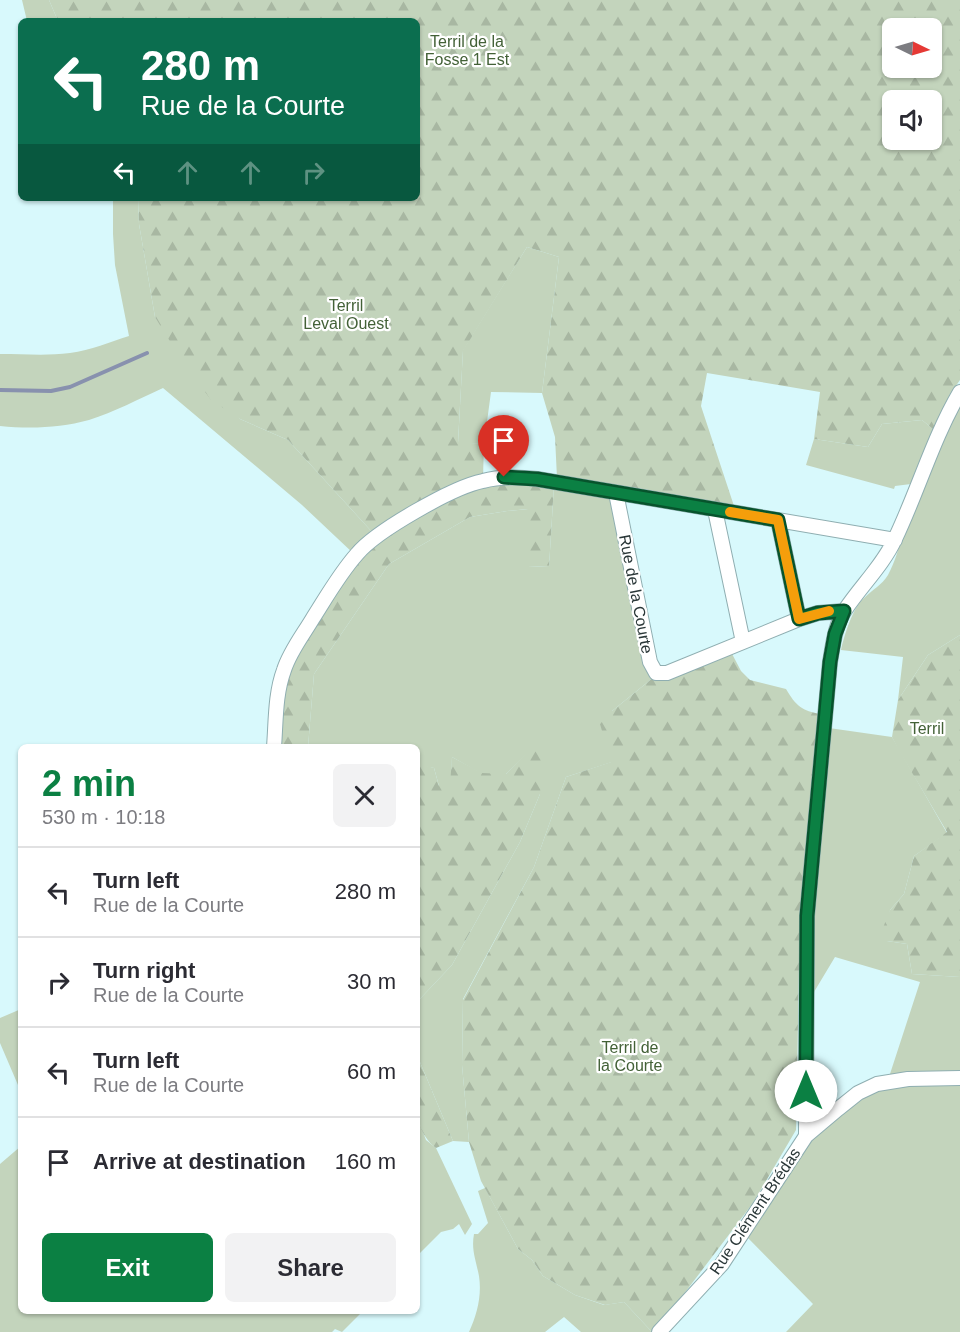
<!DOCTYPE html>
<meta charset="utf-8">
<style>
:root{--surface:#fff;--page:#f2f2f3;--text:#2b2b33;--muted:#7c7c81;--line:#e1e1e2;--accent:#0b8043}
body{margin:0;font-family:Helvetica,sans-serif;background:var(--page);color:var(--text);height:100vh;display:flex;flex-direction:column;font-size:22px;white-space:nowrap}
*{box-sizing:border-box;margin:0}
p{font-size:20px;color:var(--muted)}
.icon{flex:none;width:33px;height:33px;fill:none;stroke:currentColor;stroke-width:2;stroke-linecap:round;stroke-linejoin:round}
.map{position:relative;flex:1;overflow:hidden}
.side{position:absolute;left:18px;top:744px;width:402px;height:570px;display:flex;flex-direction:column;background:var(--surface);border-radius:9px;box-shadow:0 2px 4px #0004}
.side>*{flex:none}
.guide{position:absolute;left:18px;top:18px;width:402px;height:183px;border-radius:9px;box-shadow:0 2px 4px #0004;background:#0b6e4f;color:#fff;overflow:hidden}
.needle{width:39px;rotate:95deg}
.tools{position:absolute;left:882px;top:18px;display:grid;gap:12px}
.tools a{display:grid;place-items:center;width:60px;height:60px;border-radius:9px;background:var(--surface);box-shadow:0 2px 4px #0004;font-size:30px}
.pin{position:absolute;display:grid;place-items:center;width:51px;height:51px;color:#fff;margin:-62px -26px;border-radius:50% 50% 50% 0;rotate:-45deg;box-shadow:0 0 6px #0007}
.pin .icon{rotate:45deg}
.me{position:absolute;width:66px;margin:-33px;rotate:0deg;stroke-linejoin:round;filter:drop-shadow(0 0 4px #0008)}
.turn{display:flex;align-items:center;gap:21px;height:126px;padding:0 24px;font-size:27px}
.turn .icon{width:78px;height:78px;stroke-width:2.5}
.turn b{display:block;font-size:42px;line-height:51px}
.lanes{display:flex;align-items:center;height:57px;padding:0 24px;background:#0003;justify-content:center;gap:30px;direction:ltr}
.lanes .off{opacity:.35}
.round{display:grid;place-items:center;flex:none;width:63px;height:63px;border-radius:9px;background:var(--page)}
.overview{display:flex;align-items:center;justify-content:space-between;height:102px;padding:0 24px}
h1{font-size:36px;font-weight:700;line-height:45px;color:var(--accent)}
.button{display:flex;gap:12px;margin-top:auto;padding:12px 24px}
.button a{flex:1;height:69px;border-radius:9px;background:var(--accent);color:#fff;font-size:24px;font-weight:700;line-height:69px;text-align:center}
.button a+a{background:var(--page);color:var(--text)}
ul{padding:0;list-style:none}
li{display:flex;align-items:center;gap:18px;height:90px;padding:0 24px;border-top:2px solid var(--line)}
li div{flex:1}
li b{display:block;font-size:22px}
li em{font-style:normal}
.map>svg:first-child{display:block}
.grass{fill:#c3d4bc}
.forest{fill:url(#forest-firs);fill-rule:evenodd}
.lines{fill:none;stroke-linecap:round;stroke-linejoin:round}
.stream{stroke:#8891ae;stroke-width:4}
.street-casing{stroke:#8faeb1;stroke-width:16}
.street{stroke:#fff;stroke-width:14}
.route-casing{stroke:#07532c;stroke-width:15}
.route{stroke:#0b8043;stroke-width:10}
.slow{stroke:#f59e0b;stroke-width:10}
.labels{text-anchor:middle;dominant-baseline:central;stroke-width:4.5;stroke-linejoin:round;paint-order:stroke}
.park-label{font-size:16px;fill:#436137;stroke:#fff}
.street-label{font-size:16px;fill:#2a3738;stroke:#fff}
</style>
<div class="map">
<svg width="960" height="1332" viewBox="0 0 960 1332">
<defs>
<pattern id="forest-firs" width="22" height="20" patternUnits="userSpaceOnUse" patternTransform="scale(1.5)"><rect width="22" height="20" fill="#c3d4bc"/><path d="M5 1l3.5 6h-7zM16 11l3.5 6h-7z" fill="#a8b7a2"/></pattern>
</defs>
<rect width="100%" height="100%" fill="#d8f9fc"/>
<path class="grass" d="M22,0H49L58,21H27Z
M113,198H138L139,224L155,317L240,419L288,440L373,533L354,554L302,505L163,388C139,399 114,412 89,420C60,428 30,429 0,426V354C24,354 47,356 70,353C91,350 110,342 129,336L115,265L113,234Z
M527,247L559,257L542,393L491,392L484,444L458,443L463,350Z
M960,400V635L928,655L898,700L903,657L841,650C844,636 853,607 864,598C872,590 882,585 888,575C895,562 899,548 902,534Z
M922,420L934,430L911,484L895,486L894,489L806,465L814,439L868,447L882,424Z
M554,485L613,496L654,677L612,711V762L566,777L534,867L463,999L462,1065L469,1142L453,1141L417,1055V1002L452,965L520,842L540,794L531,749L506,774H482L452,757L451,786H439L434,768L417,765V747H308L314,674L389,564L470,517L507,511L528,509V566L549,567Z
M829,728L892,737L947,833L914,856L904,894L890,910L887,941L907,944L912,974L960,977V1073L889,1077L920,982L835,957L811,997V932Z
M21,1009V1092L0,1043V1018Z
M960,1082V1332H786L813,1304L746,1236L813,1137L863,1096L889,1086Z
M417,1116L426,1140L436,1148L472,1224L465,1235L459,1224L453,1229L441,1232L417,1256Z
M21,1146V1311H363L342,1332L335,1329L332,1332H0V1164Z
M485,1188L518,1249L532,1260L543,1276L575,1295L604,1305L624,1302L652,1332H581L564,1317L545,1332H469C477,1315 482,1296 479,1276C476,1260 471,1250 474,1234H478L488,1223L478,1191Z"/>
<path class="forest" d="M49,0H960V380L950,394L934,430L922,420L882,424L868,447L814,439L820,392L707,373L701,406L734,506L637,488L557,478L555,437L542,393L559,257L527,247L463,351L458,442L484,444L483,477L373,533L288,440L240,419L211,400L179,356L155,317L139,224L138,198H417V21H58ZM892,28H932V68H892ZM892,100H932V140H892Z
M503,481L554,485L549,567L528,566V509L507,511L470,517L389,564L314,674L308,747H277L284,676L320,613L370,545L446,499Z
M960,635V977L912,974L907,944L887,941L881,933L890,910L904,894L914,856L947,832L898,749L892,737L898,700L928,655Z
M730,650L741,671L750,680L786,689C796,706 802,711 821,714L800,916L796,1130L753,1203L677,1303L652,1332L624,1302L605,1305L575,1295L543,1276L532,1260L518,1249L481,1181L469,1142L462,1065L463,1000L534,867L566,777L611,762L600,724L612,711L654,677Z
M531,748L546,755L540,794L520,842L452,965L417,1002V765L420,764L434,768L439,786H450L452,757L482,773L506,774Z
M417,1055L453,1141L436,1148C409,1128 417,1086 417,1055Z"/>
<g class="lines">
<path class="stream" d="M0,390L51,391L70,387L147,353"/>
<defs>
<path id="street" d="M616,493L650,662L656,673H667L799,619L818,613L844,611
M715,510L743,642
M778,520L799,619
M274,747C276,722 275,694 284,670C290,651 303,635 313,618C327,596 340,573 357,554C376,531 453,487 483,481C501,476 519,477 537,479L895,540
M806,1136L807,916L830,662C833,645 835,625 845,610C861,586 883,565 895,539C918,491 933,438 960,392
M659,1332L722,1264L806,1136L838,1109L858,1093L877,1084L908,1079L960,1078"/>
</defs>
<use href="#street" class="street-casing"/>
<use href="#street" class="street"/>
</g>
<g class="lines">
<defs>
<path id="route" d="M504,477L537,479L778,520L799,619L818,613L844,611L835,634L830,662L807,916L806,1091"/>
</defs>
<use href="#route" class="route-casing"/>
<use href="#route" class="route"/>
<path class="slow" d="M730,512L778,520L799,619L829,611"/>
</g>
<g class="labels">
<g class="park-label">
<text x="467" y="41">Terril de la<tspan x="467" dy="18">Fosse 1 Est</tspan></text>
<text x="346" y="305">Terril<tspan x="346" dy="18">Leval Ouest</tspan></text>
<text x="927" y="728">Terril</text>
<text x="630" y="1047">Terril de<tspan x="630" dy="18">la Courte</tspan></text>
</g>
<g class="street-label">
<text transform="translate(636 594) rotate(79)">Rue de la Courte</text>
<text transform="translate(755 1211) rotate(-56)">Rue Clément Brédas</text>
</g>
</g>
</svg>
<div class="tools">
<a><svg class="needle" viewBox="-14 -14 28 28"><path d="M0-13l5 13h-10z" fill="#e53935"/><path d="M0 13l5-13h-10z" fill="#7c7c81"/></svg></a>
<a><svg class="icon" aria-label="sound" viewBox="0 0 24 24"><path d="M4 9h4l5-4v14l-5-4H4zM17 9q2 3 0 6"/></svg></a>
</div>
<div class="pin" style="left:504px;top:477px;background:#d93025"><svg class="icon" aria-label="arrive" viewBox="0 0 24 24"><path d="M6 21V4h12l-3 4 3 4H6"/></svg></div>
<svg class="me" style="left:806px;top:1091px" viewBox="-20 -20 40 40"><circle r="19" fill="#fff"/><path d="M0-13L10 11 0 6-10 11z" fill="#0b8043"/></svg>
<div class="guide">
<div class="turn"><svg class="icon" aria-label="left" viewBox="0 0 24 24"><path d="M17 20v-9H6M10 6l-5 5 5 5"/></svg><div><b>280 m</b>Rue de la Courte</div></div>
<div class="lanes"><svg class="icon" aria-label="left" viewBox="0 0 24 24"><path d="M17 20v-9H6M10 6l-5 5 5 5"/></svg><svg class="icon off" aria-label="ahead" viewBox="0 0 24 24"><path d="M12 20V5M6 11l6-6 6 6"/></svg><svg class="icon off" aria-label="ahead" viewBox="0 0 24 24"><path d="M12 20V5M6 11l6-6 6 6"/></svg><svg class="icon off" aria-label="right" viewBox="0 0 24 24"><path d="M7 20v-9h11M14 6l5 5-5 5"/></svg></div>
</div>
<section class="side">
<div class="overview"><div><h1>2 min</h1><p>530 m · 10:18</p></div><a class="round"><svg class="icon" aria-label="close" viewBox="0 0 24 24"><path d="M6 6l12 12M18 6L6 18"/></svg></a></div>
<ul>
<li><svg class="icon" aria-label="left" viewBox="0 0 24 24"><path d="M17 20v-9H6M10 6l-5 5 5 5"/></svg><div><b>Turn left</b><p>Rue de la Courte</p></div><em>280 m</em></li>
<li><svg class="icon" aria-label="right" viewBox="0 0 24 24"><path d="M7 20v-9h11M14 6l5 5-5 5"/></svg><div><b>Turn right</b><p>Rue de la Courte</p></div><em>30 m</em></li>
<li><svg class="icon" aria-label="left" viewBox="0 0 24 24"><path d="M17 20v-9H6M10 6l-5 5 5 5"/></svg><div><b>Turn left</b><p>Rue de la Courte</p></div><em>60 m</em></li>
<li><svg class="icon" aria-label="arrive" viewBox="0 0 24 24"><path d="M6 21V4h12l-3 4 3 4H6"/></svg><div><b>Arrive at destination</b></div><em>160 m</em></li>
</ul>
<div class="button"><a>Exit</a><a>Share</a></div>
</section>
</div>
